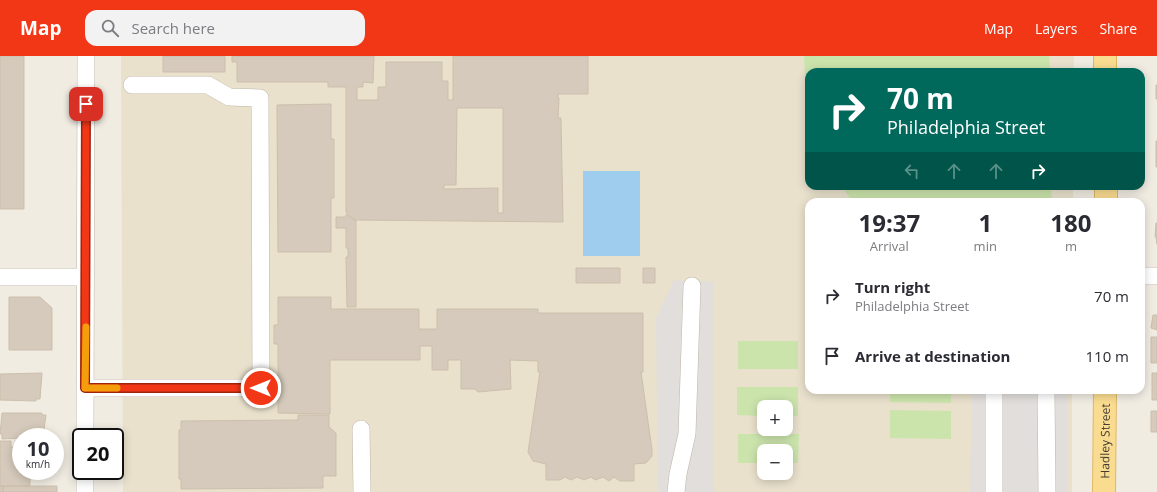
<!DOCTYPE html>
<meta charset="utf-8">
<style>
:root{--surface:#fff;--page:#f2f2f3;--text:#2b2b33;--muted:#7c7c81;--accent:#f23717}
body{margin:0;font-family:"Open Sans",sans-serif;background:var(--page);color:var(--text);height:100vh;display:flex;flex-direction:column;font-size:15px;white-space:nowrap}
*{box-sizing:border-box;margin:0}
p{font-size:13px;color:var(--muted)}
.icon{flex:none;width:22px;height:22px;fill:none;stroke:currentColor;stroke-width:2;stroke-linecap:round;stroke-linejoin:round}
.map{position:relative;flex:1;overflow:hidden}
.side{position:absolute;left:805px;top:142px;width:340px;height:196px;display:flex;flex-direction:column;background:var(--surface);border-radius:12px;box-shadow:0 2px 10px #0003}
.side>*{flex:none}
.banner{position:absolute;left:805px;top:12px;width:340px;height:122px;border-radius:12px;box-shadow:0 2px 10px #0003;background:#00695c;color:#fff;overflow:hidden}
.buttons{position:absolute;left:757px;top:344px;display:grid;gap:8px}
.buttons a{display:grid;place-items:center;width:36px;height:36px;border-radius:8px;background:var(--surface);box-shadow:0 2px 10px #0003;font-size:20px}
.speed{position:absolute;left:12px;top:372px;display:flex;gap:8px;font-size:20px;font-weight:700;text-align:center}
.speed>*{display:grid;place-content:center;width:52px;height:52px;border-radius:50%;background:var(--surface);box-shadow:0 2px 10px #0003;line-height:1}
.speed small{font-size:10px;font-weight:400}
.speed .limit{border:2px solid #111;border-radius:6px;background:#fff;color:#111}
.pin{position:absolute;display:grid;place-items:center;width:34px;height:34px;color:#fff;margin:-17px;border-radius:8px;box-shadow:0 2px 6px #0006}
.me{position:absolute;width:44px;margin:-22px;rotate:270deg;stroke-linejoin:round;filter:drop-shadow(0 0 3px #0008)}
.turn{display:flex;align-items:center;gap:14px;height:84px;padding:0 16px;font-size:18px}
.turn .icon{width:52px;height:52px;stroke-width:2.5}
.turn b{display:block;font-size:28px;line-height:34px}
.lanes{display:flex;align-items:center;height:38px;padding:0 16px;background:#0003;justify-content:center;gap:20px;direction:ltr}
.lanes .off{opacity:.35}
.eta{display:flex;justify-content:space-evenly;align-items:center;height:68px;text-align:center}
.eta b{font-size:24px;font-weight:700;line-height:28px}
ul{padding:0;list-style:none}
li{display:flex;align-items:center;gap:12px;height:60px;padding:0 16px}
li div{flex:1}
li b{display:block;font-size:15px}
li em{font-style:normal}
header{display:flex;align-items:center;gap:24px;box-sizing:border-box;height:56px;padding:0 20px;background:var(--accent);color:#fff}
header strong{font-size:19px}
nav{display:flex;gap:22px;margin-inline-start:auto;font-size:14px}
.search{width:280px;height:36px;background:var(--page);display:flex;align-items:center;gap:10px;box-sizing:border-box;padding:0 14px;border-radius:12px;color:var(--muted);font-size:15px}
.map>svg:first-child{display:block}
.education{fill:#e9e1cc;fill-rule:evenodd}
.green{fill:#cbe4ac}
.parking{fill:#e1dedb}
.water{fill:#9fcded}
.building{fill:#d5cabb;stroke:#ccbfac;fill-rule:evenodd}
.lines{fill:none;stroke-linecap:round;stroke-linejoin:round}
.minor-casing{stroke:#beb6a8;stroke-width:18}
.major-casing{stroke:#deb862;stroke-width:24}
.minor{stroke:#fff;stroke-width:17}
.major{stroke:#fadc91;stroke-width:22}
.route-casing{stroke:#9d240f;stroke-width:10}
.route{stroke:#f23717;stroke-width:7}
.slow{stroke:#f59e0b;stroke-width:7}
.labels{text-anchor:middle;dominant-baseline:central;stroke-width:3;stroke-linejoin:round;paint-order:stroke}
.street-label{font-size:12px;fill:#423c33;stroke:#fff}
</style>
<header>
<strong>Map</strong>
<div class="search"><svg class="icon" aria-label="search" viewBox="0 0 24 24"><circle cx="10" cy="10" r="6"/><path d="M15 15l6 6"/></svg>Search here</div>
<nav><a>Map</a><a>Layers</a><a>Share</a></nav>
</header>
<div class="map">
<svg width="1157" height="436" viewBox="0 0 1157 436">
<rect width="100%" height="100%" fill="#f0ece2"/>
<path class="education" d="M121,0H1074V16H809V130H1073V146H809V334H1072V436H123ZM764,351H786V373H764ZM764,395H786V417H764Z"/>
<path class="green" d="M804,0H1049L1050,16H809V62L807,58Z
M841,130H1051L1052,146H853Z
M738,285H798V313H738Z
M737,331H798V360H786V351H764V360L737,359Z
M890,334H951V347L890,346Z
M890,354L951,355V383L890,382Z
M738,378H799L798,407H786V395H764V407H738Z"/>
<path class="parking" d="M674,224L714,226V436H658L656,262Z
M972,334H1068V436H970Z"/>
<path class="water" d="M583,115H640V200H583Z"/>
<path class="building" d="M0,0H24V153H0Z
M163,0H225V16H163Z
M232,0H374L373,27L363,26V31H357V44H378V31H386V6H442V25H448V44H453V0H588V38H558V42H559L558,62H561L563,166L355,164L346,156V31H328V26H237V6H232ZM457,52H503V157H498V132L444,133V129H456Z
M1156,29H1157V43H1156Z
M331,48V83H334V142H331V196H278L277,49Z
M1156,85H1157V111H1156Z
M346,158L356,165V251H347L346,201H348V192H346V172H336V161H346Z
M1156,167H1157V188L1156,181H1155Z
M576,212H620V227H576Z
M643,212H655V227H643Z
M9,241H40L52,252V294H9Z
M278,241H331V253H419V273H437V253H538V257H643V316H641L652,394V400L646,407L634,408V425H620L614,421L609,425L603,421L595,424L591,421L584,424L577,421L571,424L565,421L560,424H546V408L533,405L528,396L540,316H538V305L510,304L511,333L478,336L475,333H461V304H448V314H432V290H420V304H330V358L278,357V288H274V269H278Z
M1153,259H1157V274L1151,272Z
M1151,281H1157V307H1151Z
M42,317L40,343H36V345L0,344V318Z
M1152,317H1157V344H1152Z
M1151,355H1157V376H1151Z
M2,357H42V359H46L43,381L2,383V378H0Z
M298,359H329V371L336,377V420H323V432L181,433V423H179V374H181V365L298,364Z
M0,385H11V391H21V415H34V419L30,418V430H0Z
M0,430H3V436H0Z
M3,430H57V436H3Z"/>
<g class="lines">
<defs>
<path id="minor" d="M1141,220H1157
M0,221H86
M85,332H261L260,42L229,41L208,29H132
M1046,334L1047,436
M361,373L362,436
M85,381L86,0
M85,436V415
M676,436L678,418L687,378L692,230
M994,436V334"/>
<g id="major">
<path d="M1105,0V16"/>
<path d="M1106,130V146"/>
<path id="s1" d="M1104,436L1105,334"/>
</g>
</defs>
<use href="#minor" class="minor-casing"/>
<use href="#major" class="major-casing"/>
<use href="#minor" class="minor"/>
<use href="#major" class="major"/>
</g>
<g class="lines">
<defs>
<path id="route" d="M86,48L85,332H261"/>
</defs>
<use href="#route" class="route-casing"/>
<use href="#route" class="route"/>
<path class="slow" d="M86,271L85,332H117"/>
</g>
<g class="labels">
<g class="street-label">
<text stroke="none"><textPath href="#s1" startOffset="51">Hadley Street</textPath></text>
</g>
</g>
</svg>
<div class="buttons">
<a>+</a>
<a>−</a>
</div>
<div class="speed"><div>10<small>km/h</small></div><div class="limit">20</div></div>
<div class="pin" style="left:86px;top:48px;background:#d93025"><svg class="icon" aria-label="arrive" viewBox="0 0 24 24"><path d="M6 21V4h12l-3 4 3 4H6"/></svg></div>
<svg class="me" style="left:261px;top:332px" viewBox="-20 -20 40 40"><circle r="17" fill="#f23717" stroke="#fff" stroke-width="3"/><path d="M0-11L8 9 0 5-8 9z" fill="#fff"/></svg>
<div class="banner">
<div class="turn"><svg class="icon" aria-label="right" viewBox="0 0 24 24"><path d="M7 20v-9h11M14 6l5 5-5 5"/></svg><div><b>70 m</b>Philadelphia Street</div></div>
<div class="lanes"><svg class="icon off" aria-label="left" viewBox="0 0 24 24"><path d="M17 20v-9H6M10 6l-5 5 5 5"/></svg><svg class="icon off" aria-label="ahead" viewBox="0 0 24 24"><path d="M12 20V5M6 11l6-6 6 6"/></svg><svg class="icon off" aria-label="ahead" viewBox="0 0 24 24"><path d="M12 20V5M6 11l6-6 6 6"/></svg><svg class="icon" aria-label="right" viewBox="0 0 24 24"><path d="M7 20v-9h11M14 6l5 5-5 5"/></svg></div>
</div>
<section class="side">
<div class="eta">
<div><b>19:37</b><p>Arrival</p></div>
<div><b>1</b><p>min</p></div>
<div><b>180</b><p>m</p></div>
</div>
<ul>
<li><svg class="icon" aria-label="right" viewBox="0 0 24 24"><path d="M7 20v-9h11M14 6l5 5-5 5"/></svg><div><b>Turn right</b><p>Philadelphia Street</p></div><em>70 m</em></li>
<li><svg class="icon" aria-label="arrive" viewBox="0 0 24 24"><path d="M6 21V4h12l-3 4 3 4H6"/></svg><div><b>Arrive at destination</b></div><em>110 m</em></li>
</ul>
</section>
</div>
